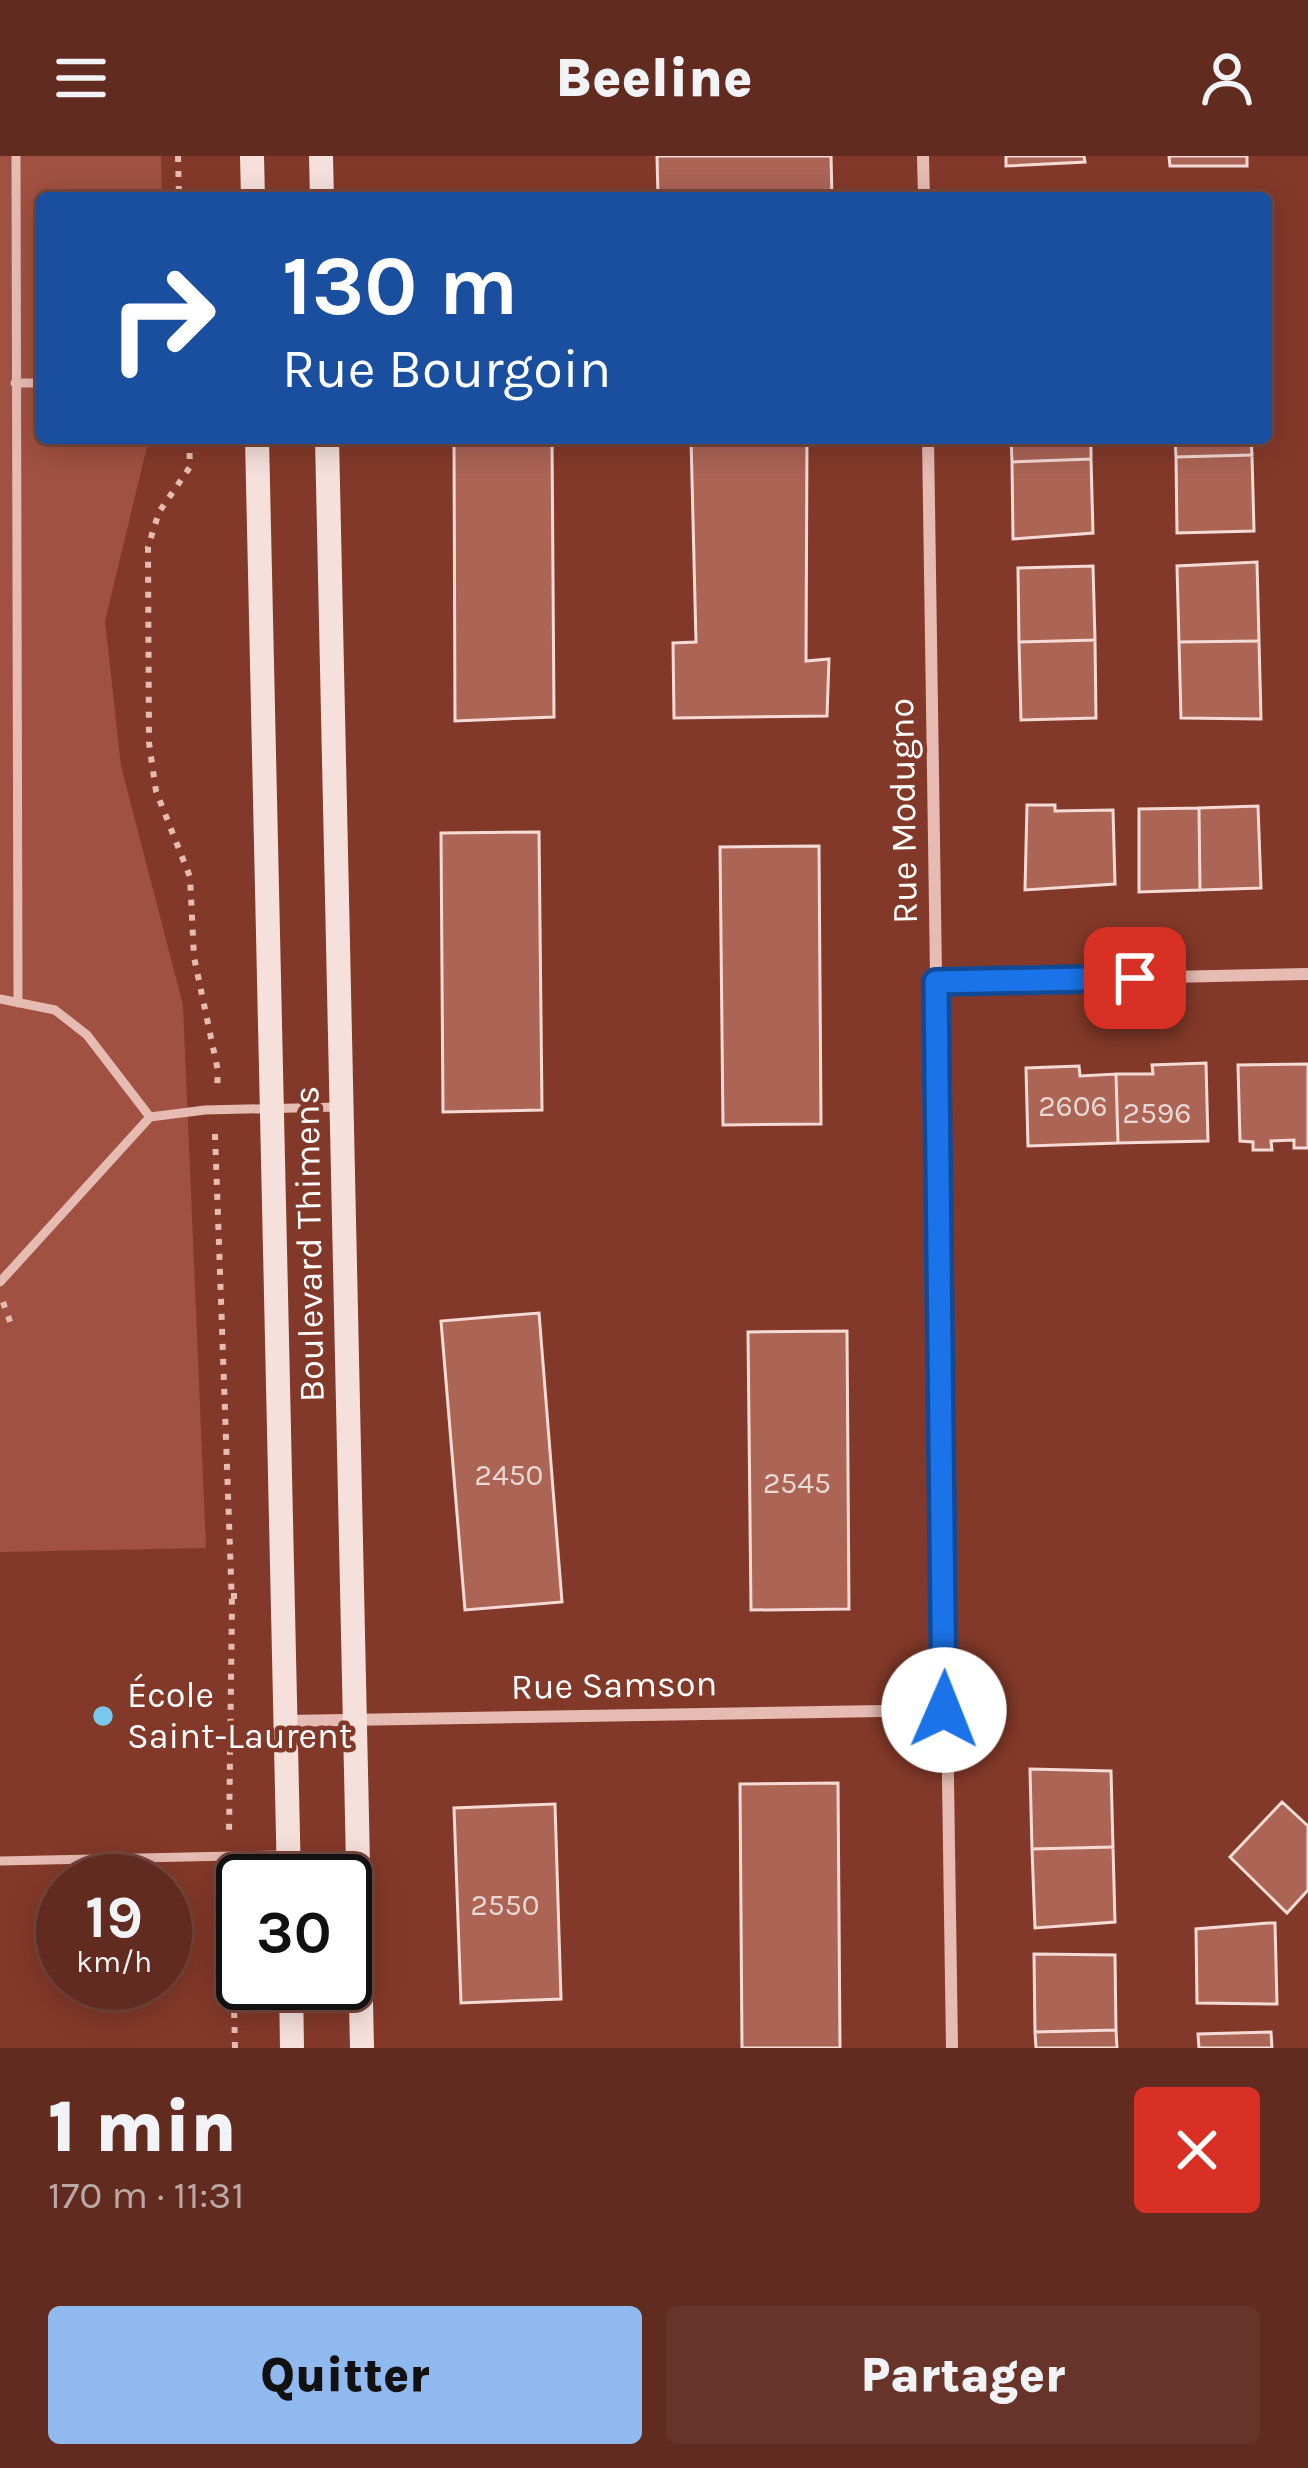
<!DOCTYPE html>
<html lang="fr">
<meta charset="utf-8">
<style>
:root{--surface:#622b1f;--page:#683328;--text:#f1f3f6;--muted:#bba7a4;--line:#76473d;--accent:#90b9f0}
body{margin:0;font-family:Karla,sans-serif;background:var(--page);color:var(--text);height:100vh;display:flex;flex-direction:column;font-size:45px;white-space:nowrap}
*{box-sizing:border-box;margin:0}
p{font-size:39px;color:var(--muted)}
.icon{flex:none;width:66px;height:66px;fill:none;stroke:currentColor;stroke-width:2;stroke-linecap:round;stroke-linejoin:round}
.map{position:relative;height:1892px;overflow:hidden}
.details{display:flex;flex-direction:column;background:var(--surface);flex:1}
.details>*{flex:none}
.guide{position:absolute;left:36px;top:36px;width:1236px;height:252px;border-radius:12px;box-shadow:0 6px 30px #0003,0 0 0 3px var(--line);background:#1a4fa0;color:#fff;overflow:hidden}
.speed{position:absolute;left:36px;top:1698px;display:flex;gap:24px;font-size:60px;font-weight:700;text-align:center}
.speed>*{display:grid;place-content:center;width:156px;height:156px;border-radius:50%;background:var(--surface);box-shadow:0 6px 30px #0003,0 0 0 3px var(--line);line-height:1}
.speed small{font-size:30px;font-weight:400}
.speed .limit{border:6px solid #111;border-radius:18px;background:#fff;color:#111}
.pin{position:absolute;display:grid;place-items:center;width:102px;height:102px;color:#fff;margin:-51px;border-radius:24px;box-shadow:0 6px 18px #0006}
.me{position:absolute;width:132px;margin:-66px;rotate:1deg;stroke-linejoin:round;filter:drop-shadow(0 0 9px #0008)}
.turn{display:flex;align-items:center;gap:42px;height:252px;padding:0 48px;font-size:54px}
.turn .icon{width:156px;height:156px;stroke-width:2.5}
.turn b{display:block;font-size:84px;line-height:102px}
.round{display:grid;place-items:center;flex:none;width:126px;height:126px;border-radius:12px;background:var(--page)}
.headline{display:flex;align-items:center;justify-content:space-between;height:204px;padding:0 48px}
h1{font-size:72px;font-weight:800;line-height:90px}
.action{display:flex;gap:24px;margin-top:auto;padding:24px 48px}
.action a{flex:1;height:138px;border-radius:12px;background:var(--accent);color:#111;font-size:48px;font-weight:800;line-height:138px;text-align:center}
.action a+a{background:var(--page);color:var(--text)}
header{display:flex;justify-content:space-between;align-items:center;height:156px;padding:0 48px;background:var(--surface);font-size:54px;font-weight:800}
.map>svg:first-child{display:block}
.green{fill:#a15141}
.building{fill:#ac6455;stroke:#f5dad5;stroke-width:3}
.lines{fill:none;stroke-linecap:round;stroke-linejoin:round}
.path{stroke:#e6bbb2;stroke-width:6;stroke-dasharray:6 9;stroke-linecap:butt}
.lane{stroke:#e6bbb2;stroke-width:9}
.street{stroke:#e6bbb2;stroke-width:12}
.secondary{stroke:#f6e0db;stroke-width:24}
.route-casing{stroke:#114b97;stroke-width:30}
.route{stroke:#1a73e8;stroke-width:21}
.poi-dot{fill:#79c7ee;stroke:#833929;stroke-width:4.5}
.labels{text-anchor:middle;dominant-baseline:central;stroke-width:9;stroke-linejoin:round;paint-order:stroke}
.number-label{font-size:30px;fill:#ead8d4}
.street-label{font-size:36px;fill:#fff;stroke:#833929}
.poi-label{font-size:36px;fill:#fff;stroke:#833929;text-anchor:start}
</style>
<header><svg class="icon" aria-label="menu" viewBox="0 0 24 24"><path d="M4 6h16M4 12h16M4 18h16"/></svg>Beeline<svg class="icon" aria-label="person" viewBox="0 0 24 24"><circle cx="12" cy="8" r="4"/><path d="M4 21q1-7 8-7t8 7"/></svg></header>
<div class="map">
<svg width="1308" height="1892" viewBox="0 0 1308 1892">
<rect width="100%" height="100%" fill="#833929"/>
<path class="green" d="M0,0H161L162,42H42V282H149L105,465L121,610L183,849L206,1392L0,1396Z"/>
<path class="building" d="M657,0H831L832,42H658Z
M1006,0H1084L1085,6L1006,10Z
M1169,0H1247V10H1170Z
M454,282H552L554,561L455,565Z
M691,282H807L806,505L829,503L827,560L674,562L673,487L696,486Z
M1011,282H1091V303L1012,306Z
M1175,282H1251L1252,299L1176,301Z
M1252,299L1254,375L1177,377L1176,301Z
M1091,303L1093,377L1013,383L1012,306Z
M1257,406L1259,485L1179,486L1177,410Z
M1093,410L1095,484L1019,486L1018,412Z
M1095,484L1096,562L1021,564L1019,486Z
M1259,485L1261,563L1181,562L1179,486Z
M1027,649H1055V655L1113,654L1115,728L1025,734Z
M1258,650L1261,732L1200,734L1199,652Z
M1199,652L1200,734L1139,736V653Z
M539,676L542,954L443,956L441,677Z
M819,690L821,968L723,969L720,691Z
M1206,907L1208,985L1118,987L1116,918H1153L1152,909Z
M1308,908V992H1294V984L1271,985L1272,994H1253V986L1240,985L1238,909Z
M1079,910L1080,920L1116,918L1118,987L1028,990L1026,912Z
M539,1157L562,1446L465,1454L441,1165Z
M847,1175L849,1453L751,1454L748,1176Z
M1030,1613L1111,1615L1113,1691L1032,1693Z
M838,1627L840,1892H742L740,1628Z
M1282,1646L1308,1670V1734L1287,1757L1230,1701Z
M555,1648L561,1843L461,1847L454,1652Z
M1113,1691L1115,1766L1035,1772L1032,1693Z
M1268,1767H1275L1277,1848L1197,1847L1196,1773Z
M1034,1798L1115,1799L1116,1874L1035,1876Z
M1116,1874L1117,1892H1036L1035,1876Z
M1271,1876L1272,1892H1199L1198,1878Z"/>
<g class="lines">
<path class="path" d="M178,0L179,42
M189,282L190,311L159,356L148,391L149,587L156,635L190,721L194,801L218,915L217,934
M215,978L232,1449L229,1678
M302,1026H308V1012H313
M3,1146L12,1171
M231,1440H244
M231,1721L235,1892"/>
<path class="lane" d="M16,0L18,847
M15,227H42
M0,843L55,854L87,879L150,961
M0,1126L150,961L205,954L338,951
M0,1705L283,1699"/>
<path class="street" d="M923,0L924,42
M928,282L952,1892
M936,826L1308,818
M285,1565L944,1554"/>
<path class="secondary" d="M252,0L253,42
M321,0L322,42
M257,282L289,1725
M327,282L362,1892
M291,1827L292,1892"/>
</g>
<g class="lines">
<defs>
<path id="route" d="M944,1554L936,826L1135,822"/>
</defs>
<use href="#route" class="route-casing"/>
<use href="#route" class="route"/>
</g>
<circle class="poi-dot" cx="103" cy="1560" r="12"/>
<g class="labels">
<g class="number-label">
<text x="1073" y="950">2606</text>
<text x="1157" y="957">2596</text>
<text x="509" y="1319">2450</text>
<text x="797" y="1327">2545</text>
<text x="505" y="1749">2550</text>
</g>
<g class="street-label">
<text transform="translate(903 655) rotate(-91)">Rue Modugno</text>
<text transform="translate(309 1088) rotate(-91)">Boulevard Thimens</text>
<text transform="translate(614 1529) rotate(-1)">Rue Samson</text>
</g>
<g class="poi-label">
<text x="127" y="1539">École<tspan x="127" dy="41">Saint-Laurent</tspan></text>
</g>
</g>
</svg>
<div class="speed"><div>19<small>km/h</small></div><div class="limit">30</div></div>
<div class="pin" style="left:1135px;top:822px;background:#d93025"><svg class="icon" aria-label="arrive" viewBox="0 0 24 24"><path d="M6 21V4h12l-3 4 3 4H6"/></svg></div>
<svg class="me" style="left:944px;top:1554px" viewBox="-20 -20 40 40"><circle r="19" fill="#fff"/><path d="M0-13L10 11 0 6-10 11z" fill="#1a73e8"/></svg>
<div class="guide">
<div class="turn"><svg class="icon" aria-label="right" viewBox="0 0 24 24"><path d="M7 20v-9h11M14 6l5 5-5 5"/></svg><div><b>130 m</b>Rue Bourgoin</div></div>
</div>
</div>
<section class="details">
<div class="headline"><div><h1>1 min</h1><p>170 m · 11:31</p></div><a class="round" style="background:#d93025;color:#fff"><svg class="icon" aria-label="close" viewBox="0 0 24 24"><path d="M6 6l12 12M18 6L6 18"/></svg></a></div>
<div class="action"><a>Quitter</a><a>Partager</a></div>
</section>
